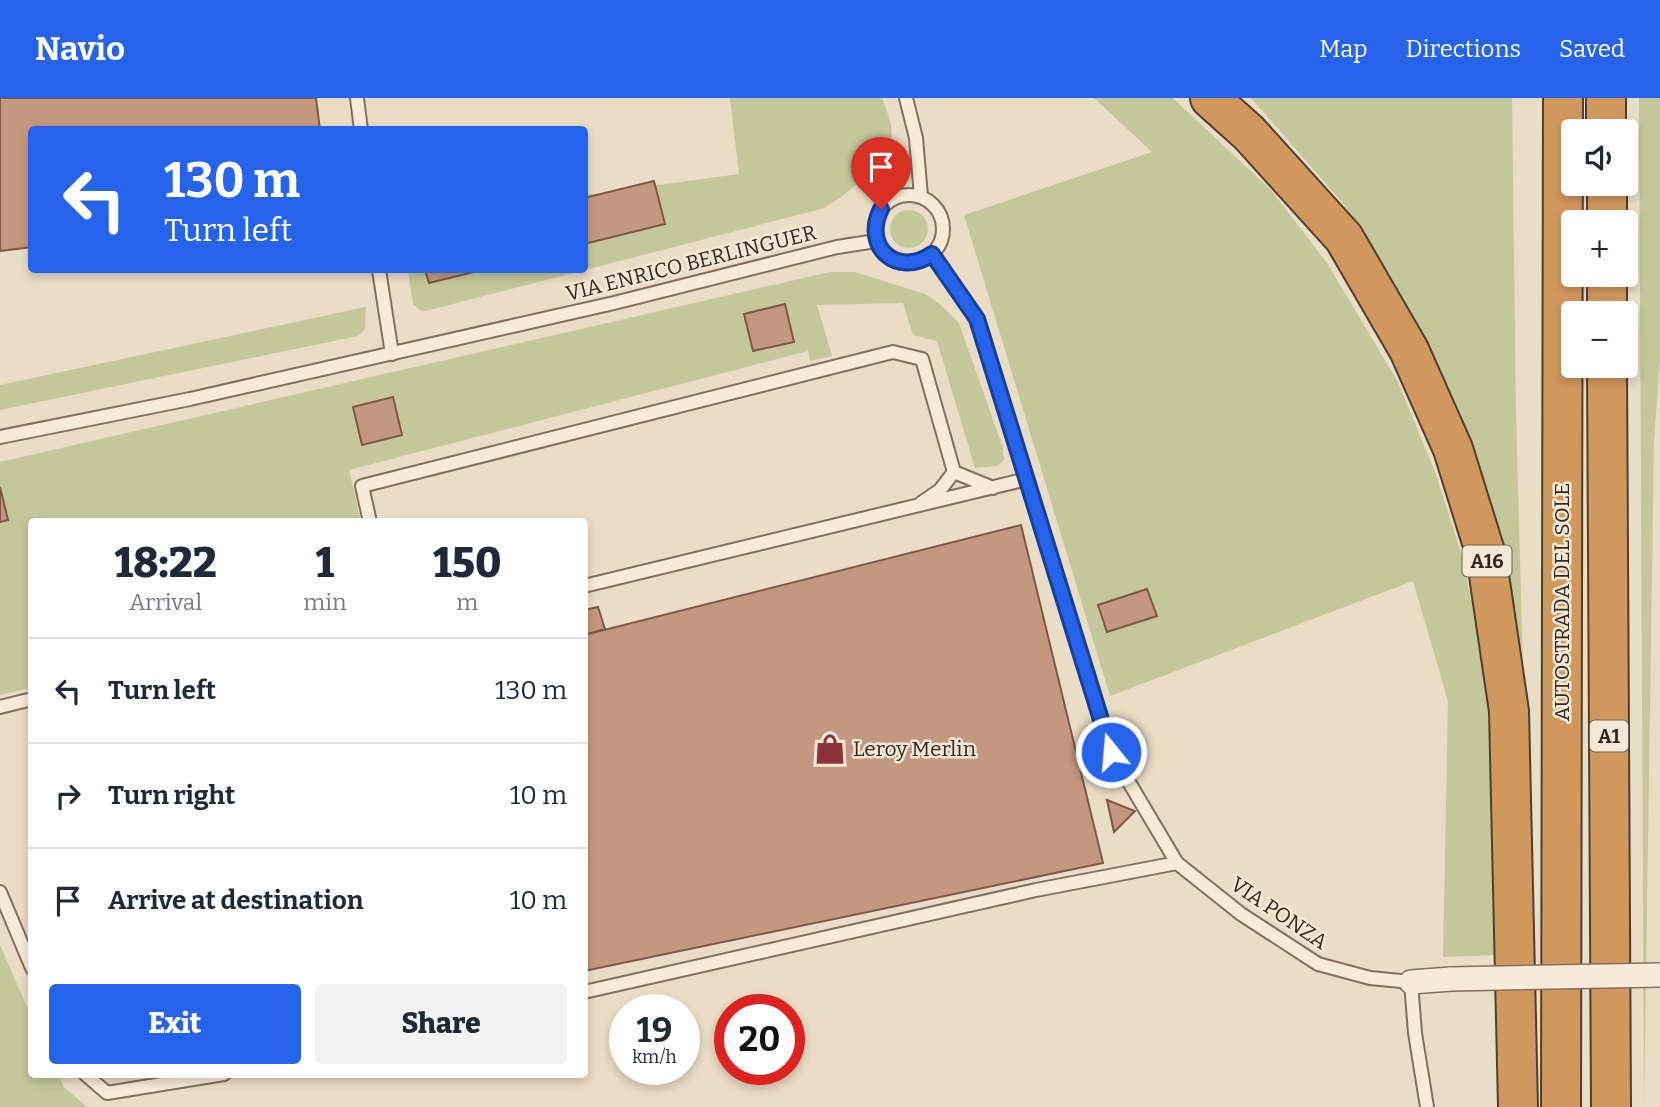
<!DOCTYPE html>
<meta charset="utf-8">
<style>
:root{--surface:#fff;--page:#f2f2f3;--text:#1f2937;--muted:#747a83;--line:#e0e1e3;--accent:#2563eb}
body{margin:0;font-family:Bitter,serif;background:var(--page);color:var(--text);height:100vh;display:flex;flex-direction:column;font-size:26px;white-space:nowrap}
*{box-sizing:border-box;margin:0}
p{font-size:23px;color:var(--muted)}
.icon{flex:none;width:38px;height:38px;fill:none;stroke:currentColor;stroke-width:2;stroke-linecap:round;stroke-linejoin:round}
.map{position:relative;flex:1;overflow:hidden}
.side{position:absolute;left:28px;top:420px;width:560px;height:560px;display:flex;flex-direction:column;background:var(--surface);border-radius:7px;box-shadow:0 4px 10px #0003}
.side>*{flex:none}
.banner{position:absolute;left:28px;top:28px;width:560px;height:147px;border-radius:7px;box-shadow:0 4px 10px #0003;background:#2563eb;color:#fff;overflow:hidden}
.tools{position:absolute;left:1561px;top:21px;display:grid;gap:14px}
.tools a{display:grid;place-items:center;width:77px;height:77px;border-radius:7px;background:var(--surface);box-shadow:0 4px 10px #0003;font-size:35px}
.speed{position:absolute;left:609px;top:896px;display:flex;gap:14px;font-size:35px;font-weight:700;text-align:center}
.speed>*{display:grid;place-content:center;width:91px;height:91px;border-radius:50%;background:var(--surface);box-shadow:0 4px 10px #0003;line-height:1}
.speed small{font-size:18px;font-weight:400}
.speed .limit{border:10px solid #d22;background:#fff;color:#111}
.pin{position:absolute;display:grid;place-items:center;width:60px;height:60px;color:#fff;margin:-72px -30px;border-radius:50% 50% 50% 0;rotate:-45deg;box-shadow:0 0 7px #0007}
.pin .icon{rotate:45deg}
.me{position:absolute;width:77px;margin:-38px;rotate:343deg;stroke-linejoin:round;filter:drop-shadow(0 0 5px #0008)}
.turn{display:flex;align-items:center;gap:24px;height:147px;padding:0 21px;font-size:32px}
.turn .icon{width:91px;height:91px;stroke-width:2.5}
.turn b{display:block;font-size:49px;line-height:60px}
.eta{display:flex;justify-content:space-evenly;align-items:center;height:119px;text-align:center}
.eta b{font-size:42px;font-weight:800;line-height:49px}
.button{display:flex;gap:14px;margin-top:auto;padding:14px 21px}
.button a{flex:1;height:80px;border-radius:7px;background:var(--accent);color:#fff;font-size:28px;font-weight:800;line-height:80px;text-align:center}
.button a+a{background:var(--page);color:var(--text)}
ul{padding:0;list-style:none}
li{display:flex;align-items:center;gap:21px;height:105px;padding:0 21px;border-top:2px solid var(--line)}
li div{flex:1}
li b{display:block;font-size:26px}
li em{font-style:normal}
header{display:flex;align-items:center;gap:42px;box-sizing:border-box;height:98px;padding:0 35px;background:var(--accent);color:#fff}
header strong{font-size:33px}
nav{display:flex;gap:38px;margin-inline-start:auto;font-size:24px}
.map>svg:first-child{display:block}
.green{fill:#c4c79a}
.building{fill:#c4987e;stroke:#7f5945;stroke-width:2}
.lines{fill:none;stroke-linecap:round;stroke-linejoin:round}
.lane-casing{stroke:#836f5d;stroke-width:16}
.street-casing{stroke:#836f5d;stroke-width:26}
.highway-casing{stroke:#513e31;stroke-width:42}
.lane{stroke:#f5ebd7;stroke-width:12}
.street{stroke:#f5ebd7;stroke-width:23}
.highway{stroke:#d1985e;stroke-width:38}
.street-bridge-casing{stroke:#836f5d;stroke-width:26;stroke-linecap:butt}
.street-bridge{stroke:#f5ebd7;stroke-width:23}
.route-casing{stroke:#184099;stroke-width:18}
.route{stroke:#2563eb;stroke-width:12}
.labels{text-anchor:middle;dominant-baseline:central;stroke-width:5;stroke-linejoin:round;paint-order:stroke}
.shield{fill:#f2e8d4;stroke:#6d6255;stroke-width:2}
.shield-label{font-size:19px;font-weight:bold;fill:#34281f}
.street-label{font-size:21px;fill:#34281f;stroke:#f2e8d4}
.poi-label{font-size:21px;fill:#34281f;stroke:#f2e8d4;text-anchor:start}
</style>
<header>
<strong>Navio</strong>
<nav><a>Map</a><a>Directions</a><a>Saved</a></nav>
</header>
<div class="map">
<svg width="1660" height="1009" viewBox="0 0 1660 1009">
<rect width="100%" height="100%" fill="#eaddc5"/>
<path class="green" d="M730,0H882C887,14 894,28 891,43C887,63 841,103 821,111L426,213L420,212L413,206L408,172H584L585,97L739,76Z
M1094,0H1173L1272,93L1327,165L1398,284L1435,374L1460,451L1486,569L1499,857L1443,859L1448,603L1413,483L1110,598L964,117L1152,54Z
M1251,0H1512L1516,316L1534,971L1500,448L1452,302L1391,178L1342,104Z
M1639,0H1660V262L1654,343L1644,1009Z
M890 131a19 19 0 1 1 38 0a19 19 0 1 1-38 0Z
M830,174H855L925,196L941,207L959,225L1003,350L1004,362L997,368L975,370L937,243L913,237L903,205L817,207L832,258L810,263L808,253L349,372L361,423L32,424L31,590L0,597V364Z
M366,209L365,231L358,238L0,312V287Z
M0,847L31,918L32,976L58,977L64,989L87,1009H0Z"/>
<path class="building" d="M0,0H316L320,32H32V149L0,153Z
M654,83L665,126L584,146V100Z
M425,172H482L429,185Z
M785,206L794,244L753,253L744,216Z
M393,299L402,337L362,347L353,309Z
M0,389L8,422L0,424Z
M1021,427L1103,765L584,873V537Z
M1147,491L1157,518L1107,534L1098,507Z
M598,509L605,531L584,537V512Z
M1107,702L1135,713L1114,734Z"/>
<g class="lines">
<defs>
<path id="lane" d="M357,0L361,32
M906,0L916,40L921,98
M875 131a34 34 0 1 1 68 0a34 34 0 1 1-68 0Z
M932,156L977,221L1111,654L1177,765L1241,816L1318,866L1370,880L1411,884L1415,935L1427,1009
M379,172L392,256
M0,339L190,301L614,205L837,149L876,143
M921,405L940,392L954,374
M370,424L362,388L893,254L922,261L954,374L993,390
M584,488L1027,381
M0,609L32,601
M0,794L32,870
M584,894L1036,792L1177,765
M85,976L107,995L224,976"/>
<path id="street" d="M1411,884L1451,881"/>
<path id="highway" d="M1210,0L1249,35L1344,140L1409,252L1453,351L1486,457L1509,613L1518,1009
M1606,0V33
M1607,86V124
M1607,177V215
M1607,268L1611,1009
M1561,1009L1563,0"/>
</defs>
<use href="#lane" class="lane-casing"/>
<use href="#street" class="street-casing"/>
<use href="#highway" class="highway-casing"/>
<use href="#lane" class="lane"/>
<use href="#street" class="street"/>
<use href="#highway" class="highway"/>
<defs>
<path id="street-bridge" d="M1451,881L1660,877"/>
</defs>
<use href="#street-bridge" class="street-bridge-casing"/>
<use href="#street-bridge" class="street-bridge"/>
</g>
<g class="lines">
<defs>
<path id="route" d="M881,111C862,149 897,180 932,156L977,221L1111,654"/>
</defs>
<use href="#route" class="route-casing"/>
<use href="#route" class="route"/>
</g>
<defs>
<symbol id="shop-bare" viewBox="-9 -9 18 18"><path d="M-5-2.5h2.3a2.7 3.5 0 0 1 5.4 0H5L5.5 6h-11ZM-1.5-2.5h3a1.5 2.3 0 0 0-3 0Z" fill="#8c3338" stroke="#f2e8d4" stroke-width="2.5" paint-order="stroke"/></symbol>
</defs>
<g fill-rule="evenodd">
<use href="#shop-bare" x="808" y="629" width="44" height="44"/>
</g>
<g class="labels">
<g class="shield">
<rect x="1462.5" y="447.5" width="49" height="31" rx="5"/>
<rect x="1590" y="622.5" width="38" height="31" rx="5"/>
</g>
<g class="shield-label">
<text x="1487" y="463">A16</text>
<text x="1609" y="638">A1</text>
</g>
<g class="street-label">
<text transform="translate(691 165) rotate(-14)">VIA ENRICO BERLINGUER</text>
<text transform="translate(1562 504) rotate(-90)">AUTOSTRADA DEL SOLE</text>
<text transform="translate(1279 815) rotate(34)">VIA PONZA</text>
</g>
<g class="poi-label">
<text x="853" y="651">Leroy Merlin</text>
</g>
</g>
</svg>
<div class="tools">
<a><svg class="icon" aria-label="sound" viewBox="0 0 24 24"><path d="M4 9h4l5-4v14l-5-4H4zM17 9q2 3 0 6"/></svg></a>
<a>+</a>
<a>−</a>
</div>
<div class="speed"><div>19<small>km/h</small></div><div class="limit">20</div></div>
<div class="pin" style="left:881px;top:111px;background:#d93025"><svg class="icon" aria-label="arrive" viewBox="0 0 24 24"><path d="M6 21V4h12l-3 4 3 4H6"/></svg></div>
<svg class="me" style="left:1111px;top:654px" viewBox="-20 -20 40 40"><circle r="17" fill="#2563eb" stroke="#fff" stroke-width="3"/><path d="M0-11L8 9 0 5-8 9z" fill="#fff"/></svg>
<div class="banner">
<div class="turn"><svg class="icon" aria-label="left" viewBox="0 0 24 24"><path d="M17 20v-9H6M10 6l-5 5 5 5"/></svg><div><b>130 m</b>Turn left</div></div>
</div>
<section class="side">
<div class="eta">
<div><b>18:22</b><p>Arrival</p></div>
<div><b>1</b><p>min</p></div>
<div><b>150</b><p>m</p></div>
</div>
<ul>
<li><svg class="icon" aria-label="left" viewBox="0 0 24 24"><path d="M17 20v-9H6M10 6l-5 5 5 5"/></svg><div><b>Turn left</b></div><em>130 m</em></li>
<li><svg class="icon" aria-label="right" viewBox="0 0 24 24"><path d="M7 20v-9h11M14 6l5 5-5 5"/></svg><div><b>Turn right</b></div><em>10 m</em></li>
<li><svg class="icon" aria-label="arrive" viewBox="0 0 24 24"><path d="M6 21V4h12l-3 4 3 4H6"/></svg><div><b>Arrive at destination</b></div><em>10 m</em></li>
</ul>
<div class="button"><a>Exit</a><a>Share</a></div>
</section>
</div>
